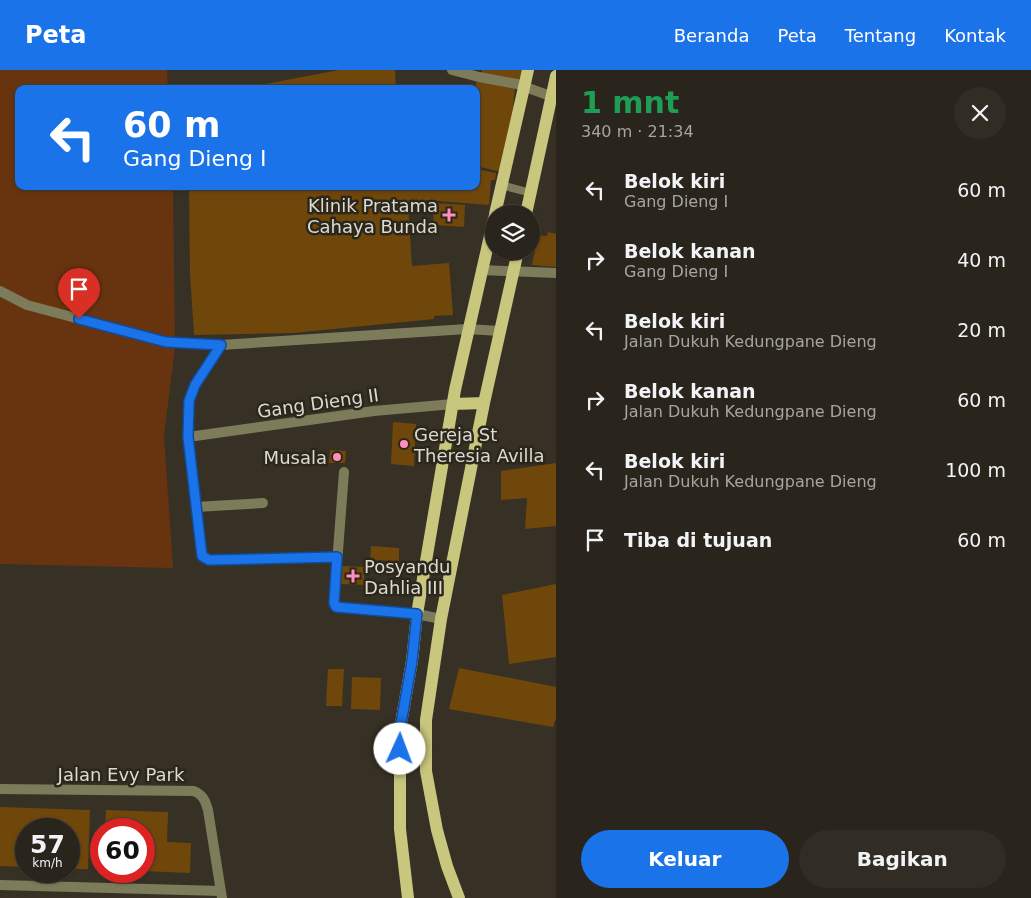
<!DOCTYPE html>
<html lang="id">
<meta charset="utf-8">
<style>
:root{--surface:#29251c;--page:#312d25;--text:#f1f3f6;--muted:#a5a5a3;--line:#45423b;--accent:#1a73e8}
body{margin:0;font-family:"DejaVu Sans",sans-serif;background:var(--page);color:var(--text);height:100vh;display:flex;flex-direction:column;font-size:19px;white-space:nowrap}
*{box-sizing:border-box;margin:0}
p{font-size:16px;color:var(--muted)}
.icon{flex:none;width:28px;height:28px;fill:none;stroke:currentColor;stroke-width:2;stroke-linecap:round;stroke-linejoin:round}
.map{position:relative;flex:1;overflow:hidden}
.drawer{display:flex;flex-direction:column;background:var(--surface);width:475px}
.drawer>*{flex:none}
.guide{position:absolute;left:15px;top:15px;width:465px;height:105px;border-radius:10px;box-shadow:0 1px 4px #0004,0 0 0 1px var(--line);background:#1a73e8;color:#fff;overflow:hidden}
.fabs{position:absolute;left:485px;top:135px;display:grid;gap:10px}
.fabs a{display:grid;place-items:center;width:55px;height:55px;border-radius:50%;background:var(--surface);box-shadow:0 1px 4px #0004,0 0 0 1px var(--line);font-size:25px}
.speed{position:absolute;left:15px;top:748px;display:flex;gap:10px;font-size:25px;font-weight:700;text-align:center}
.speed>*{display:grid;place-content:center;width:65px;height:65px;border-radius:50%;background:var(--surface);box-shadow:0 1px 4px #0004,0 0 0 1px var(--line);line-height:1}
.speed small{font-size:12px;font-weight:400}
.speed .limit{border:8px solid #d22;background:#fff;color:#111}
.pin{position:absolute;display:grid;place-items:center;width:42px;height:42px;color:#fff;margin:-51px -21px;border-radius:50% 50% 50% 0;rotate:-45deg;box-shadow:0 0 5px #0007}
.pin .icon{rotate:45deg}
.me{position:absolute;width:55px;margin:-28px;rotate:2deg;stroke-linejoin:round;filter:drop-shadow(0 0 4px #0008)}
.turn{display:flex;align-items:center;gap:18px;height:105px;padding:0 25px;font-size:22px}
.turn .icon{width:65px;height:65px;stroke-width:2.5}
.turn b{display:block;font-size:35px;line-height:42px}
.round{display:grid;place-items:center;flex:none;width:52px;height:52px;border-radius:26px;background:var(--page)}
.summary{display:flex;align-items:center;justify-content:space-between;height:85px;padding:0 25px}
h1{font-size:30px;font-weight:700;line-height:38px;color:#1e9e55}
.primary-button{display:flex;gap:10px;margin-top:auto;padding:10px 25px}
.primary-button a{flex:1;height:58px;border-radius:30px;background:var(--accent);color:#fff;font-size:20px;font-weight:700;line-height:58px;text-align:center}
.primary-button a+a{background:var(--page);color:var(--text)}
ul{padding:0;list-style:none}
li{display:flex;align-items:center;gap:15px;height:70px;padding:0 25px}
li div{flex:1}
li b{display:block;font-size:19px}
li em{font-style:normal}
header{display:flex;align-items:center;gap:30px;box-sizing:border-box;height:70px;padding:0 25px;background:var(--accent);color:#fff}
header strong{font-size:24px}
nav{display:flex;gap:28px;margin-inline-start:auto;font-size:18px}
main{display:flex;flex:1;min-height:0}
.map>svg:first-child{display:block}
.green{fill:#683410}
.building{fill:#70470b}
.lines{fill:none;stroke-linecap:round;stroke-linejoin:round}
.service{stroke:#7d7c5a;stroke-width:8}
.minor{stroke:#7d7c5a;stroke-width:10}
.primary{stroke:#c9c67d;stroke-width:12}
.route-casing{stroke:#114b97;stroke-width:12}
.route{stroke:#1a73e8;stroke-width:9}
.poi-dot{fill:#fe8ebd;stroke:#2c271b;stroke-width:2}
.labels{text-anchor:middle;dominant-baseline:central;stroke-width:5;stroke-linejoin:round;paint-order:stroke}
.poi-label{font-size:18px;fill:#dddad2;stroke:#2c271b;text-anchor:end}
.street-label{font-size:18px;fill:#dddad2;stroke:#2c271b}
</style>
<header>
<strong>Peta</strong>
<nav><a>Beranda</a><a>Peta</a><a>Tentang</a><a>Kontak</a></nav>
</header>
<main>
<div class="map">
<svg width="556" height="828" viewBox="0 0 556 828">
<rect width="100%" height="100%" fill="#373125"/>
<path class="green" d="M0,0H167L168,19H19V116H173L175,277L164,366L173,498L0,494Z"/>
<path class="building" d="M339,0H395L396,19H229L249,15L250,17Z
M482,0H523L522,10L482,7Z
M476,12L515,16L511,59L502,102L476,96Z
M206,16L207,19H192V18Z
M476,99L496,103L495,110H491L489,135L426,130V132L408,134L412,196L449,193L453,245L434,246V249L293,263L194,265L190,202L189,116H476Z
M434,133L465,135L464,157L433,155Z
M548,162L556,164V197L532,195L538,165L547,166Z
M393,352L416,354L414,396L391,394Z
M330,380L346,381L345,393H329Z
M556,393V456L525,459L527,428L501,430V401Z
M371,476L399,478V491L370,490Z
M342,496L365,497L364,515L341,514Z
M556,514V587L509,594L502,525Z
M459,598L556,617V648L553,657L449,639Z
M328,599H344L342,636H326Z
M352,607L381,608L380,640L351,639Z
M0,737L90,740L88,799H69V759H26V797L0,796Z
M106,740L168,742L167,772L191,773L190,803L144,801V759H105Z"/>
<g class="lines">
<path class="service" d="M501,115L531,123"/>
<path class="minor" d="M452,0L479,7L517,14L556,28
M481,200L556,203
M0,221L27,235L166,272L221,275L467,259L500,261
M221,275L195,315L189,331L188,367L202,486L209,490L337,487
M188,367L374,341L453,334
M344,402L334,533L336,537L417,544L441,549
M196,437L263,433
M0,719L194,721C203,725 205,730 208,740L222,828
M0,815L221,821"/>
<path class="primary" d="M495,144L528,0
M526,144L556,6
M453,334L484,333
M408,828L400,759V659L412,591L417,544L455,320L494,148
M459,828L447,796L437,760L426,701V650L441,549L484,333L518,181"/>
</g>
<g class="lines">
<defs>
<path id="route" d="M79,249L166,272L221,275L195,315L189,331L188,367L202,486L209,490L337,487L334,533L336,537L417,544L412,591L400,659V679"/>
</defs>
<use href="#route" class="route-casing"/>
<use href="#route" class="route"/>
</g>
<g class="poi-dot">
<path d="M446.5 137.5h5v5h5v5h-5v5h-5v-5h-5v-5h5z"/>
<circle cx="404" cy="374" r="5"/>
<circle cx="337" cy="387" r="5"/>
<path d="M350.5 498.5h5v5h5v5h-5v5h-5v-5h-5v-5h5z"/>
</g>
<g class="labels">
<g class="poi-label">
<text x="438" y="135">Klinik Pratama<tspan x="438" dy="21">Cahaya Bunda</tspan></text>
<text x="414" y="364" text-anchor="start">Gereja St<tspan x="414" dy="21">Theresia Avilla</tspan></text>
<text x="327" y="387">Musala</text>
<text x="364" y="496" text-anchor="start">Posyandu<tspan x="364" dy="21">Dahlia III</tspan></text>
</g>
<g class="street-label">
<text transform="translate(318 333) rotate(-8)">Gang Dieng II</text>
<text x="121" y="704">Jalan Evy Park</text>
</g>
</g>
</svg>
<div class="fabs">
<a><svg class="icon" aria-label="layers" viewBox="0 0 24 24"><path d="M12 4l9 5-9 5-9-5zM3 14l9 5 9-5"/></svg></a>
</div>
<div class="speed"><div>57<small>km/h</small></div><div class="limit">60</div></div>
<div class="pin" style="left:79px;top:249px;background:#d93025"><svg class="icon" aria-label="arrive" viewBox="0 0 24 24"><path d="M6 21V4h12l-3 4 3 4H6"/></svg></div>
<svg class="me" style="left:400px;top:679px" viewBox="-20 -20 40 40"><circle r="19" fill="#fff"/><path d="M0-13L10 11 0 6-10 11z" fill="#1a73e8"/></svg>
<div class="guide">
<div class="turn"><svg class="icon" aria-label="left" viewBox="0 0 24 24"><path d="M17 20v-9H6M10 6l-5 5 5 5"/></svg><div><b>60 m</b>Gang Dieng I</div></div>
</div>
</div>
<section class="drawer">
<div class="summary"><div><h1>1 mnt</h1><p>340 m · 21:34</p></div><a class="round"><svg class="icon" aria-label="close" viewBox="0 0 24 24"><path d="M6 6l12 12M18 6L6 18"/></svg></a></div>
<ul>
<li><svg class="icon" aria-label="left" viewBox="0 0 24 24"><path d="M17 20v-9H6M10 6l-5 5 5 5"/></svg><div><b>Belok kiri</b><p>Gang Dieng I</p></div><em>60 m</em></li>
<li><svg class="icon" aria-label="right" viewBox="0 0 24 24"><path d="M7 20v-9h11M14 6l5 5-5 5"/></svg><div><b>Belok kanan</b><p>Gang Dieng I</p></div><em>40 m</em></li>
<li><svg class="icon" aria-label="left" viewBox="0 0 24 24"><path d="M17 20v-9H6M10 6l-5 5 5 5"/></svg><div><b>Belok kiri</b><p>Jalan Dukuh Kedungpane Dieng</p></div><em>20 m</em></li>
<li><svg class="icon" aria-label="right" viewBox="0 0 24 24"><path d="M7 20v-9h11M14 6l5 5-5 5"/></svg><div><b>Belok kanan</b><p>Jalan Dukuh Kedungpane Dieng</p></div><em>60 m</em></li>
<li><svg class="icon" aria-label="left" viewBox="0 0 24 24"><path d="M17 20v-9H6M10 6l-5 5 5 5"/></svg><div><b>Belok kiri</b><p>Jalan Dukuh Kedungpane Dieng</p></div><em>100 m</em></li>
<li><svg class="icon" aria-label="arrive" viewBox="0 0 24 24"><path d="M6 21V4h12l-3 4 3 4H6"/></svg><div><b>Tiba di tujuan</b></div><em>60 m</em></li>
</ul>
<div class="primary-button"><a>Keluar</a><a>Bagikan</a></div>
</section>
</main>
